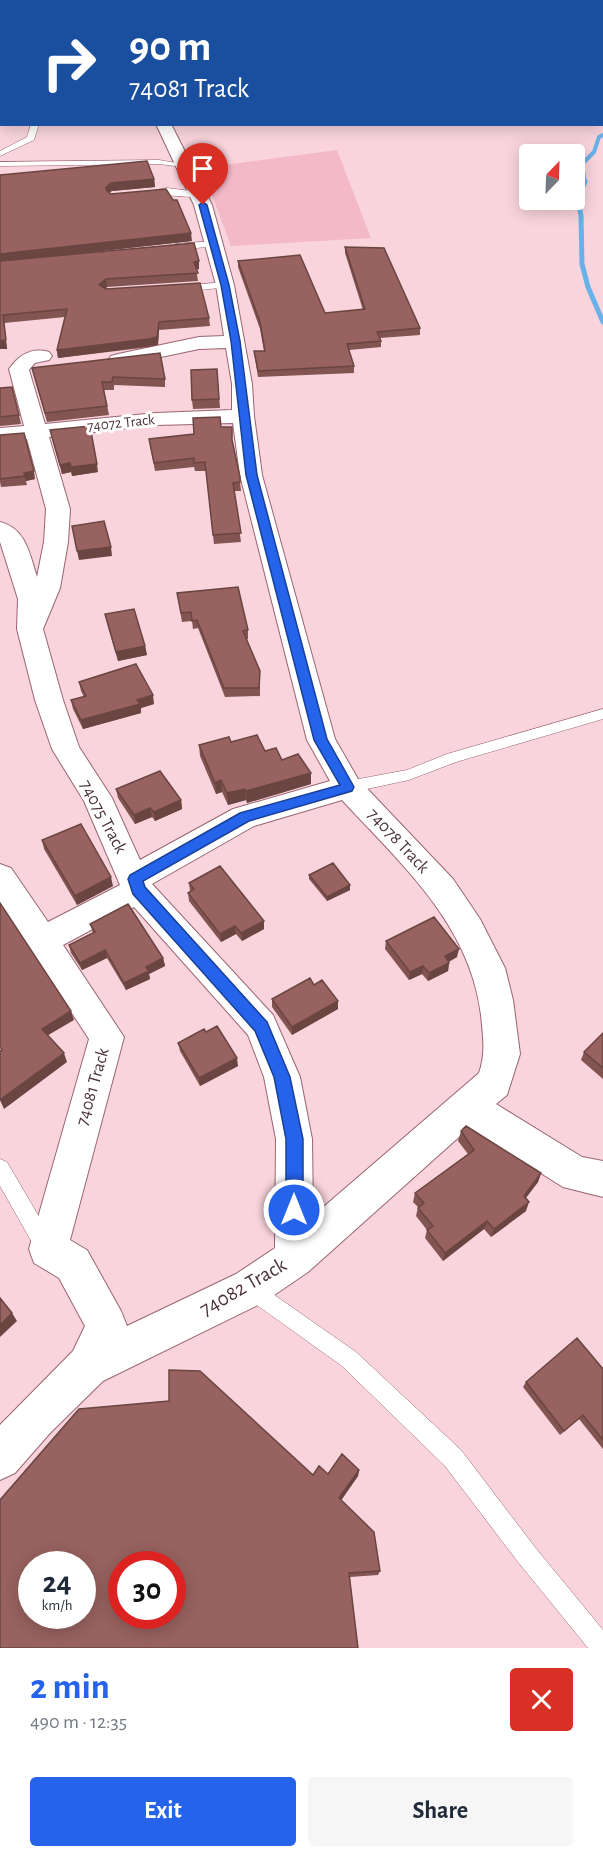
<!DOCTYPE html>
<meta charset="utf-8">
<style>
:root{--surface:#fff;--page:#f6f6f7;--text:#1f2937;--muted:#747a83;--accent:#2563eb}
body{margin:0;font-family:"Alegreya Sans",sans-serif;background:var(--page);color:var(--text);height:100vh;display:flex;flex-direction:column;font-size:22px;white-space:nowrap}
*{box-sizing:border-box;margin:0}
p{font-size:20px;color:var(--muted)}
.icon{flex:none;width:33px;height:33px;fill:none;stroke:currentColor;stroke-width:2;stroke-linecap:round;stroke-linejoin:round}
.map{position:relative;height:1648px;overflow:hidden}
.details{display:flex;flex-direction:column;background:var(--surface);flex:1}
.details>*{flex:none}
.hud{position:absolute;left:0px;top:0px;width:603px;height:126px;box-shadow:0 3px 15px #0003;background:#1a4fa0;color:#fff;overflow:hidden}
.needle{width:39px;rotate:23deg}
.controls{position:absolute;left:519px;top:144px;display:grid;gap:12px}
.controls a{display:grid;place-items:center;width:66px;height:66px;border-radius:6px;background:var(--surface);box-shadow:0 3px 15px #0003;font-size:30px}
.speed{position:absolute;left:18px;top:1551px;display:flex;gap:12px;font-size:30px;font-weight:700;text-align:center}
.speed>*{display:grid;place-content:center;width:78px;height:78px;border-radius:50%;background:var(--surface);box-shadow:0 3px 15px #0003;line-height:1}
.speed small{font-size:15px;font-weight:400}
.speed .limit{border:9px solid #d22;background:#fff;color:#111}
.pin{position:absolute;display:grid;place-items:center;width:51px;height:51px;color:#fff;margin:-62px -26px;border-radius:50% 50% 50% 0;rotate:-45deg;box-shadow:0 0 6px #0007}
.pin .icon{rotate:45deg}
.me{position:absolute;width:66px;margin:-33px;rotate:0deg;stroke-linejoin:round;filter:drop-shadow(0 0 4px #0008)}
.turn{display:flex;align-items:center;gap:21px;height:126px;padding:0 30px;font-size:27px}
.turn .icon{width:78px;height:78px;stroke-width:2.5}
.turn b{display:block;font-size:42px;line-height:51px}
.round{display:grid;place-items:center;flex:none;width:63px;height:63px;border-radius:6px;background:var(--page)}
.summary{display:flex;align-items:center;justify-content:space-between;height:102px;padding:0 30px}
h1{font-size:36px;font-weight:600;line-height:45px;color:var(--accent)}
.button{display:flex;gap:12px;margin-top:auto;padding:12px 30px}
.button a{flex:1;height:69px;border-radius:6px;background:var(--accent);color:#fff;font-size:24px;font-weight:600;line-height:69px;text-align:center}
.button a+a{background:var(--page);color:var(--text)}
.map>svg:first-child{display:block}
.green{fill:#f4b9c7}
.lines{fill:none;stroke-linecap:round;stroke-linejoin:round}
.stream-far1{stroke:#68b1e9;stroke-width:4}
.stream{stroke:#68b1e9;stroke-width:5}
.lane-casing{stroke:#996572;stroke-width:1}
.street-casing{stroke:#996572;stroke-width:2}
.lane{fill:#fff;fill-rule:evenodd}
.street{fill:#fff;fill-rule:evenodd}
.wall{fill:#825452}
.shaded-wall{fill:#6a4542}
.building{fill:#97625f;stroke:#6a4542;stroke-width:1.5;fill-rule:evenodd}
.route{fill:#2563eb;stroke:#184099;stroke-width:1.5}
.labels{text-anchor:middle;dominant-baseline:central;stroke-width:6;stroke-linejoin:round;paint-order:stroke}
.far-street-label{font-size:15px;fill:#4b3339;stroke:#fff}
.street-label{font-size:18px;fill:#4b3339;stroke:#fff}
.near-street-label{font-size:21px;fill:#4b3339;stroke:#fff}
</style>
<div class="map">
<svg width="603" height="1648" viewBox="0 0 603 1648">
<rect width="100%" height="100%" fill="#f9d4dc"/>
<path class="green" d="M337,150L371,238L231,246L202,168Z"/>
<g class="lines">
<path class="stream-far1" d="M585,183L582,164L594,152L599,137L603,135"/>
<path class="stream" d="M585,181L578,199L581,216L582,264L588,287L603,322"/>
<defs>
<path id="lane" d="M31,124H39L34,140L0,156V151L27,137Z
M159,160L188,165L184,167L159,164L0,166V162Z
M167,188L199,192L203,195L199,198C190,196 146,195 144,193Z
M214,241L217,242V246L175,250L171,247L175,244Z
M225,282L230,285L228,287L182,292L177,289L182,286Z
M603,709V719L456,762L409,780L348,793L341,787L348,781L407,770L447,754Z
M0,1159L7,1162L52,1239L55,1246L52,1253L45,1256L38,1253L0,1186Z
M250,1278L356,1352L461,1450L534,1546L603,1630V1648H588L518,1562L445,1466L342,1366L243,1295L240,1288L243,1281Z"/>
<path id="street" d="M546,0H558L559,2H546Z
M0,112H2V122H0Z
M156,124H171L212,205L234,285L252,384L254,416L262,475L335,739L358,779L453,879L480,919L505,968L513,1000L520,1054L507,1095L496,1104L582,1157L603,1161V1197L563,1187L469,1128L308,1272L264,1302L103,1381L50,1433L15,1473L0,1480V1425L73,1351L85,1326L59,1278L34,1263L29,1249L89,1039L0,903V864L11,868L48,922L120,885L84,801L52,749L35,700L17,629L18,599L0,542V522C26,528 30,555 37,577L44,542L46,509L27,439L0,442V428L24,426L9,369C19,355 31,347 49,352L52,356L49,360L35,363L29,370L45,424L156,413L232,410V384L226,348L199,349L118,366L111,364L108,360L111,356L118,354L199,337L224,336L216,285L194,205ZM233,423L240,475L307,740L330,781L233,809L140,860L112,798L79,747L63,700L43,629L60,588L68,542L70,509L49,437L156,425ZM342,800C401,864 470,924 481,1015C483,1036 486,1053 479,1073L313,1216L312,1139L300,1077L273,1015L152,884L254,826ZM134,907L248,1035L264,1077L276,1139L275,1248L236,1274L127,1326L121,1311L87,1250L70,1240L124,1037L63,945Z"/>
</defs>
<use href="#lane" class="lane-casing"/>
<use href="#street" class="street-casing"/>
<use href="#lane" class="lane"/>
<use href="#street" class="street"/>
</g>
<path class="wall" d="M0,175L154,179L155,187L112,191L109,192L192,241L37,258L199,261V269H196L198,281L107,287L105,289L209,318L210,326L159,330L158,345L150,347L58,358L57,350L65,317L4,323L7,349H0Z
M345,247L420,328V335L380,338L381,341V347L349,350L354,366V373L258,377L254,351H264L260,329L238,267V261L325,313L363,310L345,253Z
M32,368L165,379V387L114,385V390H104L109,415L47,422Z
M217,369L220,408L193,409L192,400Z
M0,388L19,415L21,424L0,426Z
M221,427L232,442L240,482L241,491H234L241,542L214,544L206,471H195L194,467L155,471L149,439L194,434Z
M50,430L98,472L72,476L71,472L62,474Z
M0,435L35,479L26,481L27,485L1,487L0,482Z
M177,593L248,630V639H246L260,679V696L225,697L198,628L193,629L192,621L182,622Z
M105,614L145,646L147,655L118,661L107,623Z
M79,682L154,704L141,708V713L83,729L73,709L71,700L84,697L81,691Z
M231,742L265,751L282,760L311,773V784L247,803L246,800L228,805L222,792L216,794L200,756L199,745Z
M116,789L181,800L182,809L155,821L152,817L135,824L118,798Z
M42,840L113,886L77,905L44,849Z
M309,875L350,890L327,901L309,879Z
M189,883L264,929L242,941L236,934L221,942L189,901L188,893L190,891Z
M90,924L163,958L165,966L149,974L150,979L126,990L107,958L82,970L71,953L69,945L93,933Z
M386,941L457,957L449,962V963L448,971L428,981L422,974L409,980L385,949Z
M314,985L338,1001V1009L292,1035L272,1007V999Z
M603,1033V1079L581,1060L584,1052Z
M178,1043L238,1066L200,1086L180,1051Z
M461,1131L541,1173L538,1182L526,1198V1211L491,1237L484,1229L443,1261L425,1238L427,1230L416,1216L418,1207L413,1202L415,1193L468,1154L458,1141Z
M603,1369V1449L579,1419L560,1435L523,1387L526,1382Z
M359,1470L358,1476L341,1500L380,1571L378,1575L350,1577L313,1475L328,1474Z"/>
<path class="shaded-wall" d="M154,179L155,187L112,191L107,194L106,187L111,183Z
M191,233L192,241L2,262L0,265V254Z
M199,261V269L195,270L194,262Z
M106,279L107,287L100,293L99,285Z
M3,315L7,349H0V341Z
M159,322V330L158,345L58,358L57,350Z
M70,463L71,472L62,474L60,465Z
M97,464L98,472L72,476L71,467Z
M34,471L35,479L26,481L24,473Z
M111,547L112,556L79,560L77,551Z
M145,646L147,655L118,661L116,652Z
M153,695L154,704L141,708V713L83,729L81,720Z
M311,773V784L247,803L246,791Z
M221,780L222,792L216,794L215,783Z
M245,789L246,800L228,805L227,793Z
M181,800L182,809L155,821L154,812Z
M150,808L152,817L135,824L134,815Z
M111,877L113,886L77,905L75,896Z
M350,885V890L327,901V897Z
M264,921V929L242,941L241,933Z
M235,926L236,934L221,942L220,934Z
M459,949L457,957L443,964L445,956Z
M105,950L107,958L82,970L80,963Z
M163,958L165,966L149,974L150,979L126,990L124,983L146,967Z
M449,963L448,971L428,981L429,973Z
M423,966L422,974L409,980L410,972Z
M338,1001V1009L292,1035V1027Z
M71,1011L74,1020L45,1037L42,1029Z
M64,1053L67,1062L4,1109L0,1100Z
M237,1058L238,1066L200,1086L199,1078Z
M541,1173L538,1182L520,1205L524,1196Z
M529,1202L526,1211L491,1237L494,1229Z
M487,1221L484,1229L443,1261L445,1253Z
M12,1313L17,1321L0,1337V1325Z
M359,1470L358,1476L338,1505L339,1498Z"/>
<path class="building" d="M0,68H2V96L0,97Z
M147,161L154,179L111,183L106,187V190L111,194L166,189L173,200H177L191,233L0,254V175Z
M194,243L199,261L194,262L198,273L106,279L99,285L106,289L200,283L209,318L159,322L157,337L149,339L57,350L67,309L3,315L6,340L0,341V261Z
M345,247L384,248L420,328L377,332L381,341L347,344L354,366L258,371L254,351H265L260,322L238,261L300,255L325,313L365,309Z
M160,353L165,379L113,377L112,382H102L107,406L45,413L32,368Z
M217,369L219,399L192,400L191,370Z
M12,387L19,415L0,417V388Z
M220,417L221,427H232V440L240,477V482L233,483L241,533L213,535L205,462L194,463V458L154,463L149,439L194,434L193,418Z
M90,426L97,464L71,467L70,463L60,465L50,430Z
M24,433L34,471L24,473L25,476L0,479V435Z
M104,521L111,547L77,551L72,526Z
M238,587L248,630L243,631L260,671L259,688H224L197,620L192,621L191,612L181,613L177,593Z
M134,609L145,646L116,652L105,614Z
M136,664L153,695L137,700L140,704L81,720L71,700L86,696L79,682Z
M257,735L265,751L276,748L282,760L298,754L311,773L246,791L245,789L227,793L221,780L215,783L199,745L229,737L231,742Z
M160,771L181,800L154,812L150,808L134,815L116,789Z
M81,824L111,877L75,896L42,840Z
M333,863L350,885L327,897L309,875Z
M220,866L264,921L241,933L235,926L220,934L188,893L194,889L189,883Z
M0,903L71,1011L42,1029L64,1053L0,1100V1051L2,1050L0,1047Z
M128,904L163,958L146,967L149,971L124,983L105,950L80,963L69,945L95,932L90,924Z
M434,917L459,949L445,956L449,963L429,973L423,966L410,972L386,941Z
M310,978L314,985L322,980L338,1001L292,1027L272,999Z
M217,1026L237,1058L199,1078L178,1043L204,1029L206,1032Z
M603,1033V1068L584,1052Z
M466,1126L541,1173L524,1196L529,1202L494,1229L487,1221L445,1253L427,1230L433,1226L418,1208L424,1203L415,1193L474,1150L461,1131Z
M0,1298L12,1313L0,1325Z
M577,1338L603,1369V1440L583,1415L564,1431L526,1382Z
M169,1370L200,1371L313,1475L319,1466L328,1474L342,1454L359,1470L339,1498L374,1532L380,1571L349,1573L358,1648H0V1500L79,1409L169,1401ZM32,1564H82V1616H32ZM122,1564H172V1616H122Z"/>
<path class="route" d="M203,202L207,205L229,285L240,341L257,475L327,739L354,787L352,791L249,821L143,881L145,887L267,1022L290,1077L303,1139V1210L300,1216L294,1219L288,1216L286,1210V1139L274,1077L255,1031L133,894L128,879L130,875L240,813L340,785L314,740L246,475L231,341L221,285L199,205Z"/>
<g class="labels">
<g class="far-street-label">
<text transform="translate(121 423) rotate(-6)">74072 Track</text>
</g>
<g class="street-label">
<text transform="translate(103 817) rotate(62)">74075 Track</text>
<text transform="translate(398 841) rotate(47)">74078 Track</text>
<text transform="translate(93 1087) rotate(-74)">74081 Track</text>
</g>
<g class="near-street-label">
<text transform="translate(243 1287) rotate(-30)">74082 Track</text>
</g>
</g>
</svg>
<div class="controls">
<a><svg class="needle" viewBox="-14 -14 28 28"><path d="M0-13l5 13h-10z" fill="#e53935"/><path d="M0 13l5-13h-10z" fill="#747a83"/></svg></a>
</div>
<div class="speed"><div>24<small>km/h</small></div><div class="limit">30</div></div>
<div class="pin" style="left:203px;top:205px;background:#d93025"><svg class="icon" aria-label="arrive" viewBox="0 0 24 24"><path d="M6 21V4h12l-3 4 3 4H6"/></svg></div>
<svg class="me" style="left:294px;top:1210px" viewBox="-20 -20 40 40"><circle r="17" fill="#2563eb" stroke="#fff" stroke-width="3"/><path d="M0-11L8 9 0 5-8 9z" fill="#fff"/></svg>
<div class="hud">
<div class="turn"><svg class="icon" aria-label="right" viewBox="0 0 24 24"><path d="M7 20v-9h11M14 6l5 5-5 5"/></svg><div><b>90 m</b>74081 Track</div></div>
</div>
</div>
<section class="details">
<div class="summary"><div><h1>2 min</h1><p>490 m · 12:35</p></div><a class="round" style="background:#d93025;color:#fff"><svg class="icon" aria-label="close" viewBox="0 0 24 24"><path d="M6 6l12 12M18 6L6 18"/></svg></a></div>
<div class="button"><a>Exit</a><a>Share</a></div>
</section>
